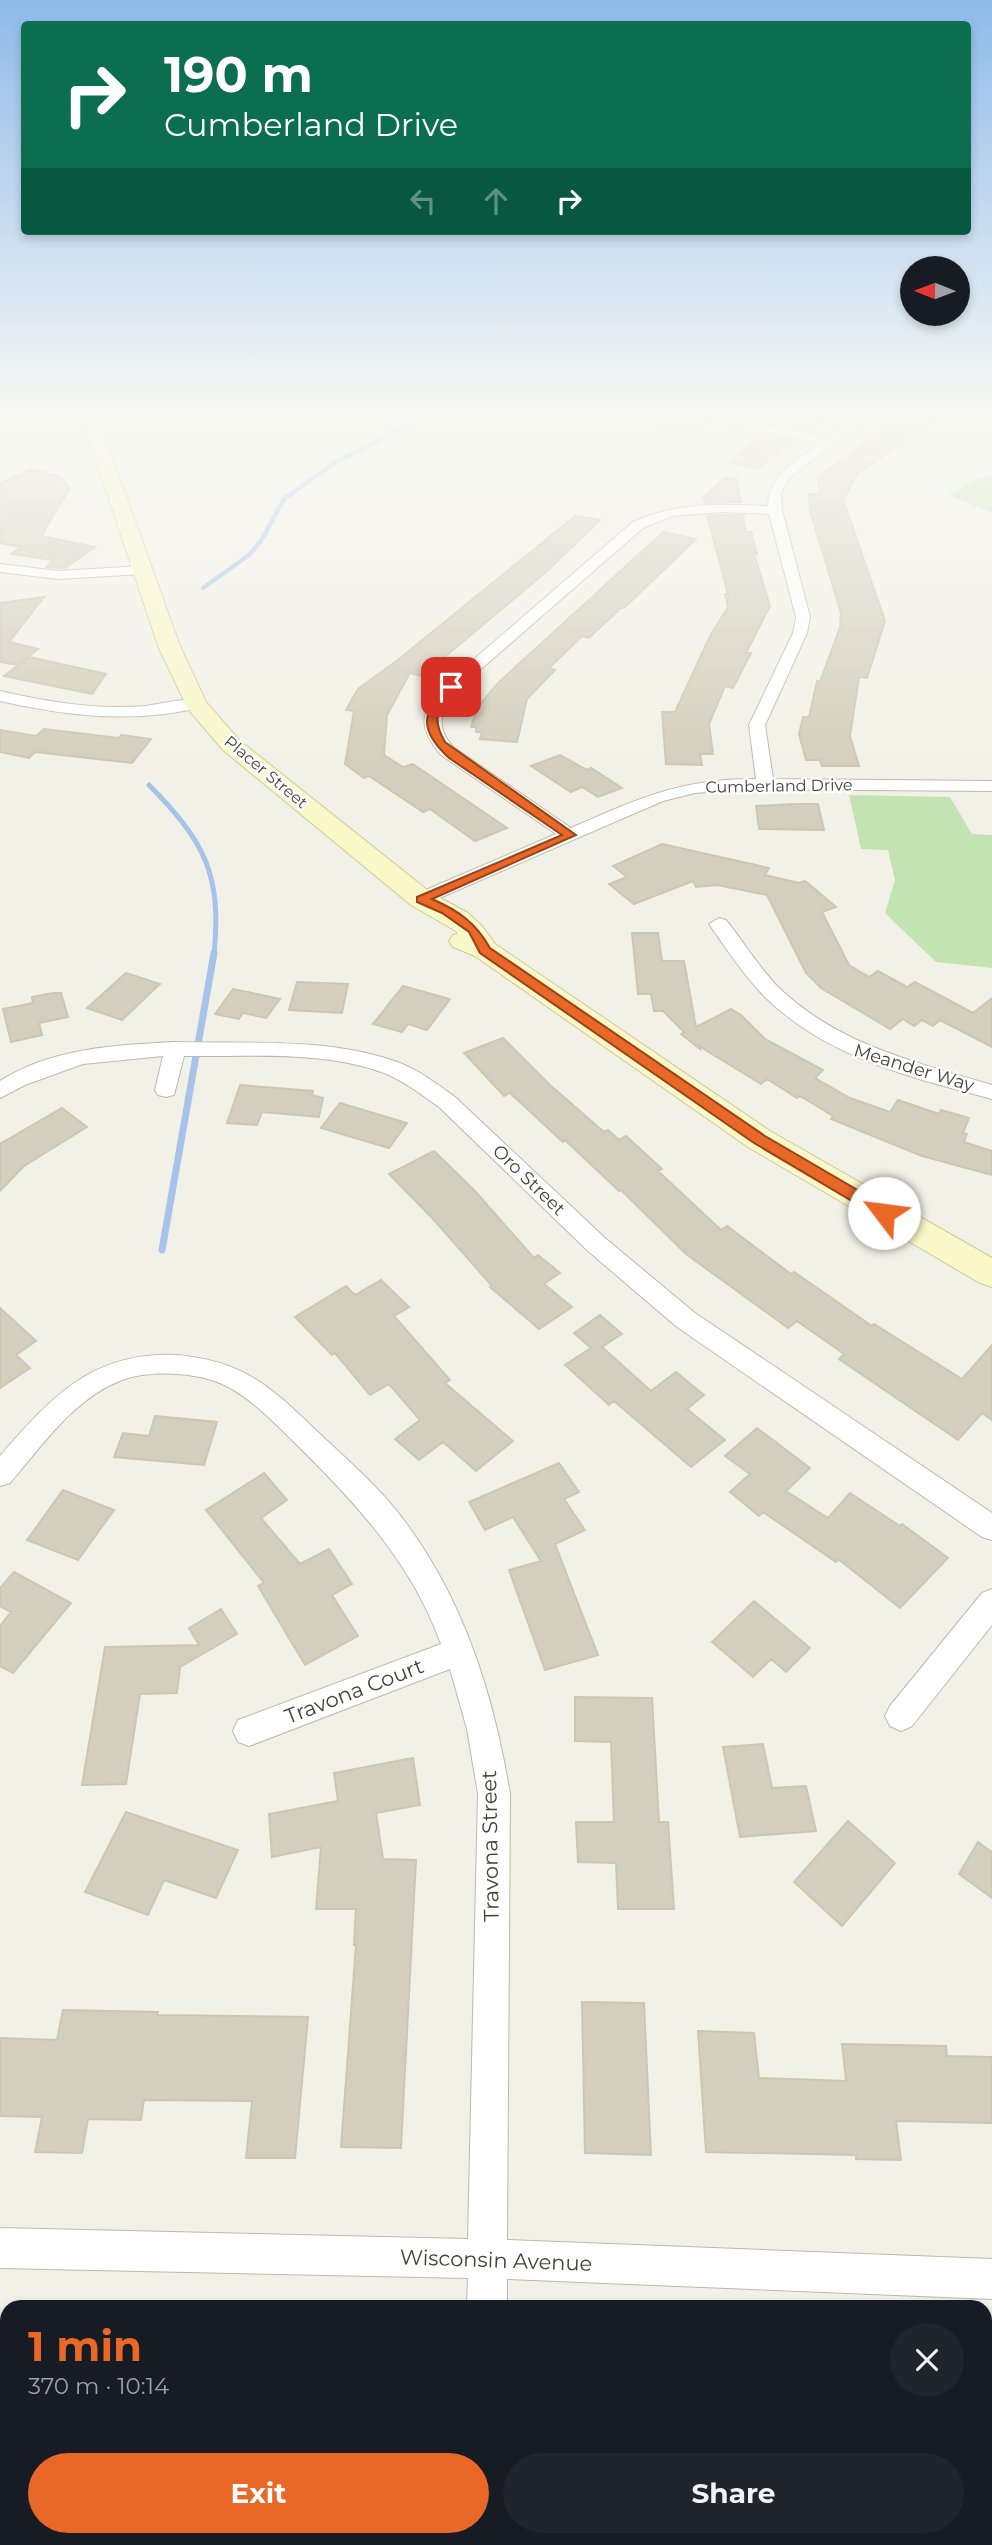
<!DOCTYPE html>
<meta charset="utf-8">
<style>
:root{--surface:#171b24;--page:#20242c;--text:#f1f3f6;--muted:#9ea1a6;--accent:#e96727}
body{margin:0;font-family:Montserrat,sans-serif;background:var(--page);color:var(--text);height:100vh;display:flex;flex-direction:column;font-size:26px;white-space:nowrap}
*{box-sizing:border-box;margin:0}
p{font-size:23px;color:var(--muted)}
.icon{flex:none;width:38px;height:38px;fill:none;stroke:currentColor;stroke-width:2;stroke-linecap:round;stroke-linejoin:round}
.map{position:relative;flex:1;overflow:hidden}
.drawer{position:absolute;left:0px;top:2300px;width:992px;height:247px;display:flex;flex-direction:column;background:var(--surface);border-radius:21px 21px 0 0;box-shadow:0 4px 10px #0003}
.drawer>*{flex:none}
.top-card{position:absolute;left:21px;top:21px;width:950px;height:214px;border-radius:7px;box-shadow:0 4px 10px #0003;background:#0b6e4f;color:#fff;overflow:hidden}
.needle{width:46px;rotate:271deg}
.fabs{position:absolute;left:900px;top:256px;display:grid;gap:14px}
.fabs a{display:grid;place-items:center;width:70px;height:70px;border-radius:50%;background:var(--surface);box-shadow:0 4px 10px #0003;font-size:35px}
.pin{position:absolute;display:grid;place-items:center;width:60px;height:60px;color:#fff;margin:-30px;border-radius:14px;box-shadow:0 4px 10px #0006}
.me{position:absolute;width:77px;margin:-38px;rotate:300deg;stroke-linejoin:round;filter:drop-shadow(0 0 5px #0008)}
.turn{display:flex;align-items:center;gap:24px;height:147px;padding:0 28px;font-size:32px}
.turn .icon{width:91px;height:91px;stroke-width:2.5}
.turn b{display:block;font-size:49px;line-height:60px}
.lanes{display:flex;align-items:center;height:66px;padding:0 28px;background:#0003;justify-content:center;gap:35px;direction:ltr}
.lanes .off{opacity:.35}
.round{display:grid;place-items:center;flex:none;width:74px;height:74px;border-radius:37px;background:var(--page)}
.overview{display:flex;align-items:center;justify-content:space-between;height:119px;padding:0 28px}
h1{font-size:42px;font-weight:700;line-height:52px;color:var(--accent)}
.primary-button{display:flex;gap:14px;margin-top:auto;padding:14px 28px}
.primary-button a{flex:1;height:80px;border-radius:42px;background:var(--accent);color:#fff;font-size:28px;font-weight:700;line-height:80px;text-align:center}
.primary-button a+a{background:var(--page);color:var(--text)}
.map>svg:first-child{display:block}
.green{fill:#c4e3b2}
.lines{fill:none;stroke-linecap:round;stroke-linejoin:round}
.stream-far2{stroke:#a7c3ea;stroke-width:4.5}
.stream-far1{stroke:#a7c3ea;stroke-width:5}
.stream{stroke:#a7c3ea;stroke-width:7}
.building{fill:#d3cebd;stroke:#cdc7b1;stroke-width:2}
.street-casing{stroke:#bdbaaa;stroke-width:2}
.secondary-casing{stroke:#ceca99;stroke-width:2}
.street{fill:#fff;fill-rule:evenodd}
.secondary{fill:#faf7c9;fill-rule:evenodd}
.route{fill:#e96727;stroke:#974319;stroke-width:2}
.labels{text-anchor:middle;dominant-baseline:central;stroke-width:5;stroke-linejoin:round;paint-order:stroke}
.far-street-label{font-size:16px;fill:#444136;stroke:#fff}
.street-label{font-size:18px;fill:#444136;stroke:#fff}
.near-street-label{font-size:21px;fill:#444136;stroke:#fff}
</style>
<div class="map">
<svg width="992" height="2545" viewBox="0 0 992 2545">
<rect width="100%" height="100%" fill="#f2f1e7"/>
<path class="green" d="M992,475V513L949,495L972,481Z
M849,795L950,797L972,834L992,835V968L936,962L885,913L895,880L888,850L861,849Z"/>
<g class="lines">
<path class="stream-far2" d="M203,588L249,555L261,541L284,499L337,461L368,447L427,412"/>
<path class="stream-far1" d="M149,785C205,842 222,874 214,955"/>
<path class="stream" d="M162,1250L214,953"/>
</g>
<path class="building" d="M684,412H720L689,436L659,431Z
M794,412H831L807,431L778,425Z
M908,412H944L863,471L860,470L843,499L885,621L867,678L859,677L850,736L859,766H822L820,760H806L799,734L803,717H809L817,681L820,682L840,627L841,613L810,511L809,494H819L818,477Z
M765,434L795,441L778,455L772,453L759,469L728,462Z
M32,469L61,477L70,488L41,536L95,547L65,568L47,567L52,560L11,554L21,547L0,543V483Z
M736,478L741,502L705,503L703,497L724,479Z
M723,515H743L746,532H751L757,554H754L770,606L746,653H751L733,688L725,686L709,724L713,754H700L702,765L666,764L662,712H675L710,636L728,607L725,594H728L707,516Z
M575,516L600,520L545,573L422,676L410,673L387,715L384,755L403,767L413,764L507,828L475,841L430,809L423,812L369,776L364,778L345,764L354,711L346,710L358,689L399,659Z
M663,532L696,539L624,608H621L589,638L582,636L549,668L555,670L527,699L517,742L480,739L482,732H476V727H471L477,708L498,683Z
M44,597L9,642L38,649L18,665L0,662V603Z
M29,657L106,674L92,694L4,676Z
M44,729L119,738L121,735L151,739L132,763L35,752L29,758L0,752V730L36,736Z
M560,755L587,770L591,768L622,788L598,797L582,787L571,792L531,766Z
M794,804H818L824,830L759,829L756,806Z
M662,844L769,868L765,875L799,883L805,881L836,907L822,912L849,965L869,977L878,971L907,987L915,982L973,1013L992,998V1047L940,1020L933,1026L922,1020L914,1026L903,1019L890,1029L821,988L806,973L767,895L717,885L696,887L693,881L634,904L609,884L627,877L613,866Z
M632,933H658L662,961H684L696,1027L731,1009L741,1015L765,1039L823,1070L815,1078L850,1098L890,1112L898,1100L939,1114L941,1110L969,1118L963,1133L967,1134L964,1142L992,1151V1175L922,1156L831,1119L833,1116L800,1096L797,1098L767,1079L761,1084L699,1046L700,1049L681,1034L684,1032L663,1011H654L651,994H638Z
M126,973L160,984L122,1020L87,1008Z
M297,982L348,984L342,1013L289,1010Z
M403,986L450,999L427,1030L408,1024L402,1032L373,1024Z
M233,989L280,999L266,1018L243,1013L239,1019L215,1014Z
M53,993H61L68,1017L39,1023L42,1035L11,1042L3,1009L33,1003L32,997Z
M503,1038L550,1085L604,1132L608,1130L619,1140L626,1136L662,1169L658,1171L721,1230L727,1226L791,1274L794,1272L872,1326L874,1324L962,1379L992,1345V1420L982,1413L958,1440L839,1359L844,1354L797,1321L788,1328L686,1254L621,1190L619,1191L565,1140L563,1142L510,1093L504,1096L464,1053Z
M240,1085L313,1091L312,1095L323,1098L319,1117L262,1112L257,1125L227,1123Z
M340,1103L407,1123L389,1148L321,1128Z
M62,1108L87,1127L24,1166L0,1191V1144Z
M434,1151L475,1191L534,1258L538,1255L560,1273L544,1284L572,1307L539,1329L490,1287L492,1286L434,1220L389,1174Z
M381,1280L409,1307L394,1316L450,1380L445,1383L513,1441L476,1471L443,1442L419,1460L395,1439L420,1420L389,1384L370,1395L335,1353L332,1355L295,1317L346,1286L355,1295Z
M0,1308L36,1341L16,1355L30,1368L0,1388Z
M600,1315L622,1334L602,1347L651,1391L676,1372L704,1395L687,1409L725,1440L691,1467L614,1401L609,1405L565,1365L591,1348L574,1333Z
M155,1416L217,1422L204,1465L114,1457L123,1433L149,1436Z
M757,1428L810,1468L786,1491L828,1518L850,1493L900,1526L902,1524L948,1558L900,1608L838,1559L836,1562L763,1512L759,1516L730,1492L750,1474L725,1456Z
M559,1463L579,1492L564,1499L585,1530L555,1544L598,1655L545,1670L509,1570L541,1561L513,1517L485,1530L469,1502Z
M264,1473L287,1500L261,1518L300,1564L329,1549L352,1584L332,1595L358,1636L305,1665L258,1586L264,1583L206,1510Z
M63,1490L114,1510L78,1560L27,1540Z
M14,1572L71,1603L13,1673L0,1666V1626L11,1612L0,1606V1588Z
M754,1601L810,1648L786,1672L771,1659L753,1677L712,1642Z
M221,1609L237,1634L180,1667L177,1693L140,1694L126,1784L82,1785L105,1647L199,1645L189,1628Z
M575,1697L652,1698L659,1822H668L674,1909H618L616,1863L578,1862L576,1822H614L611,1742L575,1741Z
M763,1744L772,1788L806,1786L816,1831L740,1837L723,1747Z
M413,1758L420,1805L376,1813L383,1859L416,1860L401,2148L341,2147L356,1945H354L356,1909H316L321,1847L272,1857L269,1814L338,1801L334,1773Z
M126,1812L238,1850L216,1898L164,1880L148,1915L85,1892Z
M848,1821L895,1863L842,1926L794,1882Z
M978,1842L992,1852V1898L959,1874Z
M582,2002L644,2003L651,2155L585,2153Z
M63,2010L158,2012L157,2015L308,2017L295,2158H246L252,2101L144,2100L141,2120L88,2119L82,2153L35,2152L42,2117L0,2116V2038L57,2040Z
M698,2031L754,2033L759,2078L846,2081L842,2044L946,2046L947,2056L992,2057V2123L896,2121L901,2160L856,2159V2155L706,2152Z"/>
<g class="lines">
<defs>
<path id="street" d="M860,412H874L789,478L781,492L782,510L810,617L807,633L765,725L773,779L992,781V791L743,789L695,793L663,801L428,903H414L412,899L414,895L556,834L441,755C416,725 421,712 445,684L633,522C677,502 721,504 768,506C769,474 796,461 819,444L734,424V418L826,438ZM723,512L769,514L796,617L793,633L749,725L756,779C682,778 637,799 571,828L453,747C435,726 440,711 457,690L643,528L672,516Z
M0,564L58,571L143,566L150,570L143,574L58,579L0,572Z
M0,691C48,702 96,710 146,706C160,704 195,695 204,704L202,707C135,724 66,716 0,701Z
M719,918L726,920C744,942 759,968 779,988C839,1045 915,1062 992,1085V1099C910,1077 827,1058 765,997C744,976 726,948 709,924Z
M175,1042C249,1044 329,1037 400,1063C420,1071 437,1084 455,1097L606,1239L695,1313L992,1513V1540L982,1537L677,1327L588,1251L439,1107C422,1095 404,1081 384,1073C322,1050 249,1057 184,1056L174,1095L166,1097L158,1095L155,1090L163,1056L83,1064L25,1085L0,1098V1081C51,1048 116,1045 175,1042Z
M176,1355C246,1361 272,1388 321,1435C351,1463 382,1490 406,1523C465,1603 494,1697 510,1794L507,2240L992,2259V2299L507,2279V2306H467L468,2278L0,2268V2228L468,2239L478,1794L467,1729L450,1669L249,1746L238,1742L233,1731L238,1720L441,1644C411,1561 354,1501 292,1440C271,1420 249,1396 222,1384C195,1372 150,1370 122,1380C74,1398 42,1446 10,1483L0,1486V1456C52,1397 91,1352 176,1355Z
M992,1589V1625L912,1726L901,1731L890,1726L885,1716L890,1706L982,1593Z
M463,2539H507V2545H463Z"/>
<path id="secondary" d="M80,412H96L180,646L206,702L239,740L431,893L468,913L482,926L495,944L770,1131L992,1258V1287L980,1283L748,1147L475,956L453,947L449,941L453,935L458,934L456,931L411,905L223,750L188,709L158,646Z"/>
</defs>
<use href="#street" class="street-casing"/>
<use href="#secondary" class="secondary-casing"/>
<use href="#street" class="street"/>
<use href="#secondary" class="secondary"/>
</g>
<linearGradient id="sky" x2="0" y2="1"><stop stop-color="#8ebae9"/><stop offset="0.54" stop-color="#f9f9f4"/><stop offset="1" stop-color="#f9f9f4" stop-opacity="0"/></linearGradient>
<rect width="992" height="769" fill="url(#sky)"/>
<path class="route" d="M447,685L456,687C439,709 430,716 445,742L576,835L432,899C459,911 475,922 490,948L765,1136L890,1209L892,1213L890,1217H879L754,1143L480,953L469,932L442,913L417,902V897L562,835L449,758C419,730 421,714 447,685Z"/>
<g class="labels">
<g class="far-street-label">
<text transform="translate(266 772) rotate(40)">Placer Street</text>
<text transform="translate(779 786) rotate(-1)">Cumberland Drive</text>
</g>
<g class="street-label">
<text transform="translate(914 1068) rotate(17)">Meander Way</text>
<text transform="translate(529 1180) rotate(44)">Oro Street</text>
</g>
<g class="near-street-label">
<text transform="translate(354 1691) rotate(-21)">Travona Court</text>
<text transform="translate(490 1846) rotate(-91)">Travona Street</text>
<text transform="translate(496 2260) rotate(2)">Wisconsin Avenue</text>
</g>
</g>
</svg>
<div class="fabs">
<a><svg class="needle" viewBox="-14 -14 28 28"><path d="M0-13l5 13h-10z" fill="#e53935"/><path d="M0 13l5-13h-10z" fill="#9ea1a6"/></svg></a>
</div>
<div class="pin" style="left:451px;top:687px;background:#d93025"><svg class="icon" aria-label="arrive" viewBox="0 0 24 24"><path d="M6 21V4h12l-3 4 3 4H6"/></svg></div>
<svg class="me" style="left:884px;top:1213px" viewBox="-20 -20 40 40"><circle r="19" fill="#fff"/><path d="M0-13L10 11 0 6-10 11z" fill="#e96727"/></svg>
<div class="top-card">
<div class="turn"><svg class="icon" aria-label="right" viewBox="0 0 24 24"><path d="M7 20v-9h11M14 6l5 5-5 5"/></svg><div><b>190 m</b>Cumberland Drive</div></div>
<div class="lanes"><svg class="icon off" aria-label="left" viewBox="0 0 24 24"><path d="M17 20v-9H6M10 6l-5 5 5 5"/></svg><svg class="icon off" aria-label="ahead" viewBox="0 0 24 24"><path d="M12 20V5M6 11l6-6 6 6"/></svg><svg class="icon" aria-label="right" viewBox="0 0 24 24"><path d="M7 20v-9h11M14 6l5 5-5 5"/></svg></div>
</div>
<section class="drawer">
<div class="overview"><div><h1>1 min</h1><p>370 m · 10:14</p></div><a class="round"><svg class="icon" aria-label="close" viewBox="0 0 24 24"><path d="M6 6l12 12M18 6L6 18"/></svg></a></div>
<div class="primary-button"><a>Exit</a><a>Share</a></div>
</section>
</div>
